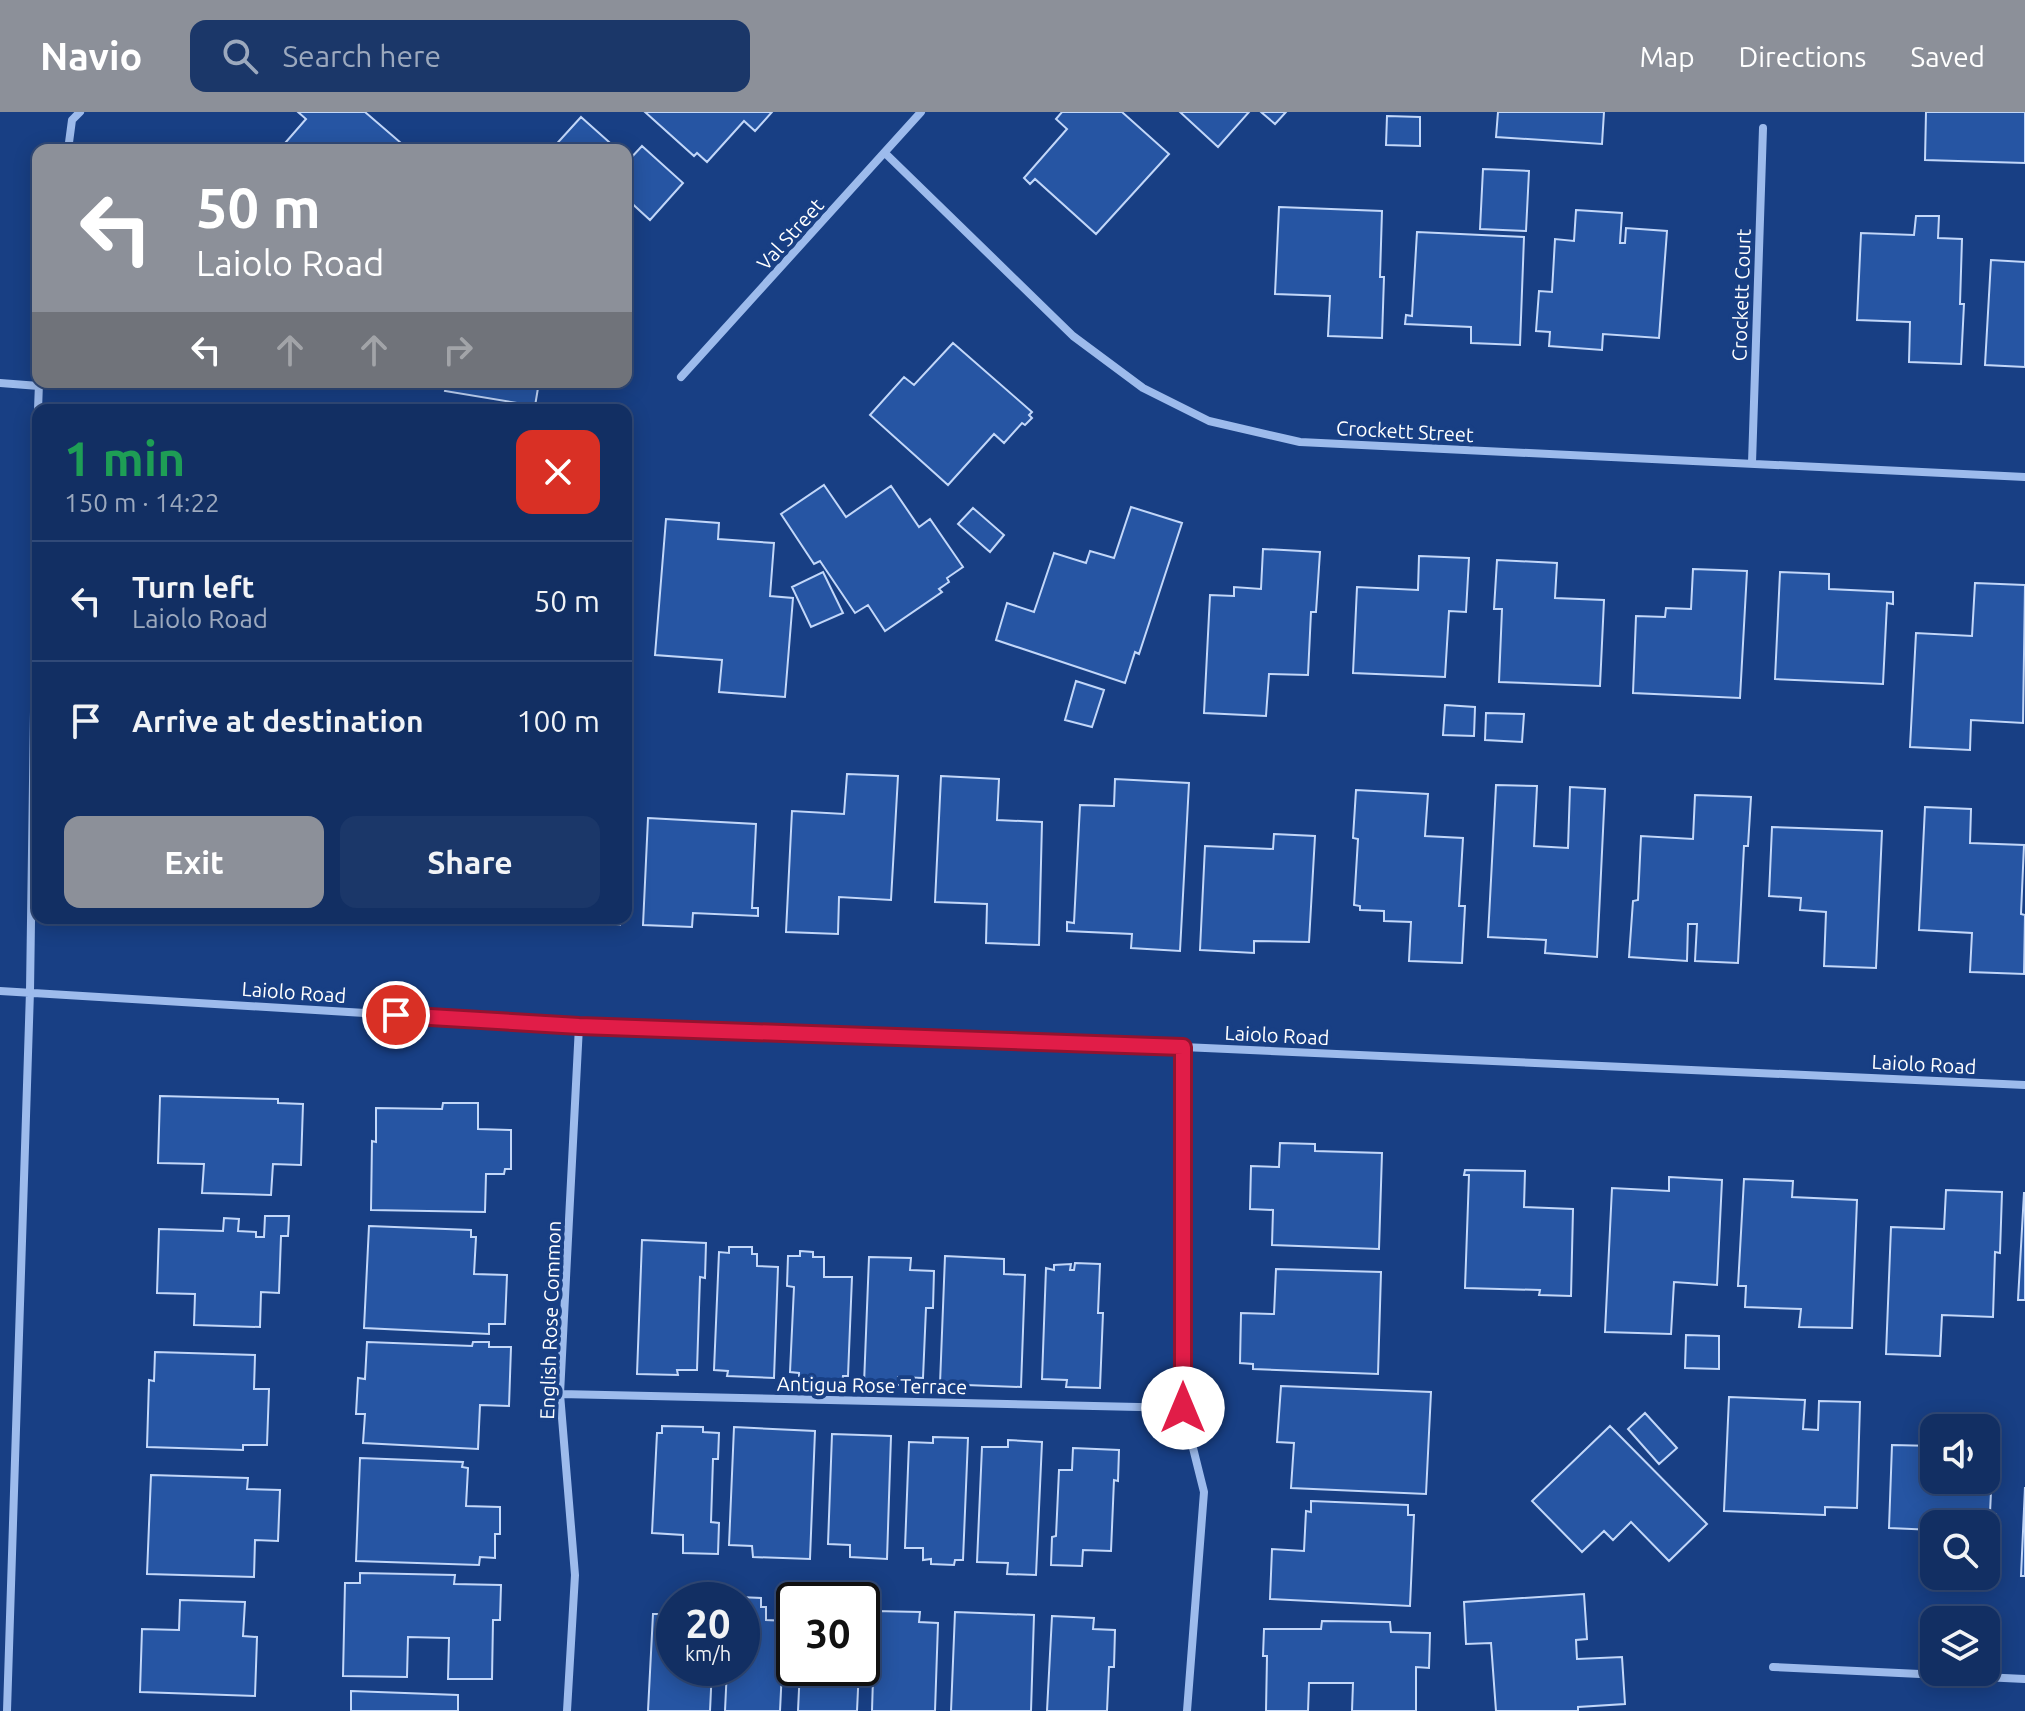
<!DOCTYPE html>
<meta charset="utf-8">
<style>
:root{--surface:#122f63;--page:#1b3769;--text:#f1f3f6;--muted:#9ca9be;--line:#314a78;--accent:#8c9099}
body{margin:0;font-family:Ubuntu,sans-serif;background:var(--page);color:var(--text);height:100vh;display:flex;flex-direction:column;font-size:30px;white-space:nowrap}
*{box-sizing:border-box;margin:0}
p{font-size:26px;color:var(--muted)}
.icon{flex:none;width:44px;height:44px;fill:none;stroke:currentColor;stroke-width:2;stroke-linecap:round;stroke-linejoin:round}
.map{position:relative;flex:1;overflow:hidden}
.side{position:absolute;left:32px;top:292px;width:600px;height:520px;display:flex;flex-direction:column;background:var(--surface);border-radius:16px;box-shadow:0 4px 20px #0003,0 0 0 2px var(--line)}
.side>*{flex:none}
.banner{position:absolute;left:32px;top:32px;width:600px;height:244px;border-radius:16px;box-shadow:0 4px 20px #0003,0 0 0 2px var(--line);background:#8c9099;color:#fff;overflow:hidden}
.fabs{position:absolute;left:1920px;top:1302px;display:grid;gap:16px}
.fabs a{display:grid;place-items:center;width:80px;height:80px;border-radius:16px;background:var(--surface);box-shadow:0 4px 20px #0003,0 0 0 2px var(--line);font-size:40px}
.speed{position:absolute;left:656px;top:1470px;display:flex;gap:16px;font-size:40px;font-weight:700;text-align:center}
.speed>*{display:grid;place-content:center;width:104px;height:104px;border-radius:50%;background:var(--surface);box-shadow:0 4px 20px #0003,0 0 0 2px var(--line);line-height:1}
.speed small{font-size:20px;font-weight:400}
.speed .limit{border:4px solid #111;border-radius:12px;background:#fff;color:#111}
.pin{position:absolute;display:grid;place-items:center;width:68px;height:68px;color:#fff;margin:-34px;border:4px solid #fff;border-radius:50%;box-shadow:0 2px 8px #0007}
.me{position:absolute;width:88px;margin:-44px;rotate:0deg;stroke-linejoin:round;filter:drop-shadow(0 0 6px #0008)}
.turn{display:flex;align-items:center;gap:28px;height:168px;padding:0 32px;font-size:36px}
.turn .icon{width:104px;height:104px;stroke-width:2.5}
.turn b{display:block;font-size:56px;line-height:68px}
.lanes{display:flex;align-items:center;height:76px;padding:0 32px;background:#0003;justify-content:center;gap:40px;direction:ltr}
.lanes .off{opacity:.35}
.round{display:grid;place-items:center;flex:none;width:84px;height:84px;border-radius:16px;background:var(--page)}
.head{display:flex;align-items:center;justify-content:space-between;height:136px;padding:0 32px}
h1{font-size:48px;font-weight:600;line-height:60px;color:#1e9e55}
.action{display:flex;gap:16px;margin-top:auto;padding:16px 32px}
.action a{flex:1;height:92px;border-radius:16px;background:var(--accent);color:#fff;font-size:32px;font-weight:600;line-height:92px;text-align:center}
.action a+a{background:var(--page);color:var(--text)}
ul{padding:0;list-style:none}
li{display:flex;align-items:center;gap:24px;height:120px;padding:0 32px;border-top:2px solid var(--line)}
li div{flex:1}
li b{display:block;font-size:30px}
li em{font-style:normal}
header{display:flex;align-items:center;gap:48px;box-sizing:border-box;height:112px;padding:0 40px;background:var(--accent);color:#fff}
header strong{font-size:38px}
nav{display:flex;gap:44px;margin-inline-start:auto;font-size:28px}
.search{width:560px;height:72px;background:var(--page);display:flex;align-items:center;gap:20px;box-sizing:border-box;padding:0 28px;border-radius:16px;color:var(--muted);font-size:30px}
.map>svg:first-child{display:block}
.building{fill:#2655a3;stroke:#c2d7f9;stroke-width:2}
.lines{fill:none;stroke-linecap:round;stroke-linejoin:round}
.minor{stroke:#9dbbec;stroke-width:8}
.route-casing{stroke:#92132f;stroke-width:20}
.route{stroke:#e11d48;stroke-width:14}
.labels{text-anchor:middle;dominant-baseline:central;stroke-width:8;stroke-linejoin:round;paint-order:stroke}
.street-label{font-size:20px;fill:#fff;stroke:#183f84}
</style>
<header>
<strong>Navio</strong>
<div class="search"><svg class="icon" aria-label="search" viewBox="0 0 24 24"><circle cx="10" cy="10" r="6"/><path d="M15 15l6 6"/></svg>Search here</div>
<nav><a>Map</a><a>Directions</a><a>Saved</a></nav>
</header>
<div class="map">
<svg width="2025" height="1599" viewBox="0 0 2025 1599">
<rect width="100%" height="100%" fill="#183f84"/>
<path class="building" d="M298,0H365L401,31L394,38H279L306,7Z
M645,0H772L755,19L744,9L707,50L697,41L694,44Z
M1062,0H1122L1169,42L1096,122L1035,67L1030,72L1024,66L1067,17L1056,7Z
M1180,0H1249L1218,35Z
M1261,0H1286L1275,12Z
M1498,0H1604L1602,32L1496,25Z
M1926,0H2025V51L1925,48Z
M1387,4L1420,5V34L1386,33Z
M581,5L618,38H551Z
M642,34L683,71L650,108L626,86V45L629,48Z
M1483,57L1529,59L1526,119L1480,117Z
M1279,95L1382,99L1380,165H1384L1382,226L1328,224L1330,184L1275,182Z
M1576,98L1622,101L1620,131H1625L1626,116L1667,119L1659,226L1603,222L1602,238L1549,234L1550,220L1536,219L1539,179L1552,180L1555,127L1574,129Z
M1916,104H1939L1938,126L1962,127L1960,192H1964L1961,252L1909,250L1910,210L1857,208L1861,121L1914,123Z
M1417,120L1524,125L1520,233L1471,231V215L1405,212L1406,203L1412,204Z
M1991,148L2025,150V255L1985,253Z
M953,231L1032,300L1029,303L1032,306L1025,313L1022,311L1004,331L994,322L948,373L870,303L904,265L914,273Z
M447,270H539L535,294L445,279Z
M824,373L846,405L891,374L919,415L930,407L963,455L947,466L949,470L939,477L942,480L885,519L868,493L855,501L820,449L814,452L781,402Z
M1131,395L1182,411L1139,542L1135,540L1125,571L996,528L1007,491L1034,500L1054,441L1086,451L1090,439L1114,446Z
M973,396L1004,423L990,440L958,412Z
M666,407L719,411L718,427L774,431L770,484L793,486L785,585L719,580L722,548L655,543Z
M1263,437L1320,440L1316,500H1311L1308,563L1269,562L1266,604L1204,601L1210,483L1234,484V475L1261,477Z
M1419,444L1469,446L1466,500L1449,499L1445,565L1353,561L1357,475L1418,478Z
M1497,448L1557,451L1555,486L1604,488L1600,574L1499,570L1502,497H1494Z
M1693,457L1747,459L1740,586L1633,581L1636,504L1665,505L1666,496L1691,497Z
M823,460L843,501L811,515L792,475Z
M1780,460L1829,462V477L1893,480V492L1887,491L1883,572L1775,567Z
M1975,471L2025,473L2023,611L1971,608L1970,638L1910,635L1916,521L1972,524Z
M1076,569L1104,578L1092,615L1065,608Z
M1445,593L1475,595L1474,624L1443,623Z
M1486,601L1524,602L1522,630L1485,628Z
M847,662L898,664L891,788L839,785L838,822L786,820L792,699L844,702Z
M941,664L999,667L997,708L1042,710L1039,833L986,831L987,792L935,790Z
M1115,667L1189,671L1180,839L1131,836L1132,822L1067,819V810L1074,811L1080,693L1114,694Z
M1496,673L1537,674L1534,734L1568,736L1570,675L1605,677L1597,845L1545,841L1546,828L1488,825Z
M1356,678L1428,682L1425,724L1463,726L1459,794H1465L1462,851L1409,849L1411,810L1384,809V799L1360,798V794L1354,793L1358,727L1353,726Z
M1695,683L1751,685L1748,734H1744L1738,851L1695,849L1697,812H1688L1687,849L1629,845L1633,789L1638,788L1641,724L1693,727Z
M1925,695L1971,697L1970,731L2024,733L2021,802L2025,803L2024,862L1970,860L1972,821L1919,818Z
M648,706L756,712L752,796H758V804L693,801L692,815L643,813Z
M1772,715L1882,719L1876,856L1824,854L1826,800L1800,798L1801,786L1769,784Z
M1274,722L1315,724L1309,830L1254,829V841L1200,838L1205,734L1273,737Z
M166,806H262V812L166,810Z
M569,806H620V813L569,810Z
M160,984L278,987V991L303,992L301,1053L273,1052L271,1083L202,1081L204,1052L158,1051Z
M443,991H478V1017L511,1018V1057H505L504,1062H486L485,1100L371,1098L372,1029L376,1030V996L442,997Z
M1280,1031L1315,1032V1039L1382,1041L1379,1137L1272,1133L1273,1098L1250,1097L1251,1054L1279,1055Z
M1465,1058L1525,1059L1524,1095L1573,1097L1571,1184L1539,1183L1540,1178L1465,1176L1469,1063H1464Z
M1669,1065L1722,1068L1717,1173L1674,1170L1671,1222L1605,1220L1612,1076L1669,1079Z
M1744,1067L1793,1069L1792,1085L1857,1088L1852,1216L1799,1215L1801,1197L1745,1195L1746,1174H1738Z
M1946,1078L2002,1080L2000,1141L1995,1140L1993,1205L1942,1203L1940,1244L1886,1242L1891,1115L1944,1117Z
M2024,1081H2025V1188H2018Z
M265,1104H289L288,1124H281L279,1181L261,1180L260,1215L194,1213L195,1182L157,1181L159,1117L223,1119L224,1106L239,1107L238,1119L256,1120V1125H264Z
M369,1114L471,1118V1125H476L474,1162L507,1163L505,1212H489V1222L364,1216Z
M642,1128L706,1131L705,1166L700,1165L697,1258H677L678,1263L637,1262Z
M729,1135H752V1142H757V1154L778,1155L774,1266L727,1264L728,1259L714,1258L719,1140L729,1141Z
M800,1139L813,1140V1145H824V1165H852L848,1264H843L842,1271L799,1269V1261L790,1260L794,1175L787,1174L788,1144H800Z
M945,1144L1004,1147V1162L1025,1163L1021,1275L940,1272Z
M869,1145L911,1146L910,1158L934,1159L933,1196H926L923,1266L898,1265V1273L864,1272Z
M1075,1151L1100,1152L1098,1201H1103L1100,1276L1066,1275L1067,1268L1042,1267L1046,1156L1054,1158V1153L1071,1152L1070,1158H1074Z
M1276,1157L1381,1160L1378,1262L1253,1257V1252L1240,1251L1241,1201L1274,1202Z
M1686,1223L1719,1224V1257L1685,1256Z
M367,1230L472,1234L473,1230H489V1235H511L509,1294L480,1293L478,1337L363,1331L365,1302H356L358,1266L365,1267Z
M155,1240L255,1243L254,1277H269L267,1333H243V1338L147,1335L149,1268L154,1269Z
M1281,1274L1431,1280L1426,1382L1291,1376L1294,1331L1277,1330Z
M1729,1285L1805,1288L1803,1317L1818,1318L1819,1289L1860,1290L1857,1396L1825,1395V1403L1724,1399Z
M1645,1301L1677,1336L1659,1352L1628,1317Z
M662,1314L703,1315V1320L719,1321L718,1347H713L711,1410L719,1411L718,1442L683,1441V1423L652,1421L657,1321H662Z
M1610,1314L1707,1412L1669,1449L1631,1410L1613,1428L1604,1419L1582,1440L1532,1389Z
M734,1315L815,1319L810,1447L753,1445L752,1434L729,1433Z
M832,1322L891,1324L887,1447L850,1445V1433L828,1432Z
M933,1325L968,1326L963,1448H955L954,1453L931,1452V1447L923,1448V1436H905L909,1330L933,1331Z
M1008,1328L1042,1330L1036,1463L1007,1462L1008,1451L977,1450L982,1335H1008Z
M1892,1333L1934,1334V1368H1986V1336L1993,1337L1990,1401L1996,1402L1994,1460H1986V1412H1934V1418L1889,1416Z
M1073,1336L1119,1338L1118,1369L1114,1368L1111,1439L1083,1438L1082,1454L1051,1453L1052,1425L1056,1424L1059,1358H1072Z
M360,1346L463,1350L462,1355L468,1356L466,1394L500,1395V1422H495V1446L480,1445L479,1453L356,1449Z
M151,1363L248,1366L247,1377L280,1378L278,1429L255,1428L254,1465L147,1462Z
M2025,1375V1464H2021Z
M1311,1389L1408,1393V1403H1414L1410,1494L1270,1487L1272,1437L1304,1439L1306,1399L1311,1400Z
M360,1461L455,1463L454,1472L501,1473L500,1508H493L492,1567H448L449,1526L408,1525L407,1565L343,1564L345,1471H360Z
M1584,1482L1587,1527L1576,1528L1577,1547L1622,1545L1625,1592L1578,1595V1599H1496L1491,1531L1466,1532L1464,1490Z
M803,1483L835,1484L834,1488H803Z
M739,1485L761,1486V1495H766V1508L788,1509L787,1537H783L780,1599H725L727,1556H742V1488Z
M180,1488L245,1490L243,1524L257,1525L255,1584L140,1580L142,1517L179,1518Z
M672,1493H674V1556H712L710,1599H648L653,1502H672Z
M875,1499L920,1500L919,1510L938,1511L935,1599H872Z
M955,1500L1034,1503L1031,1599H951Z
M1052,1504L1094,1506L1093,1517L1115,1518L1114,1555H1109L1107,1599H1047Z
M1322,1509L1390,1510L1391,1520L1430,1521L1429,1556L1416,1555V1599H1352L1353,1571H1309L1308,1599H1266L1267,1544H1263L1264,1517H1321Z
M800,1556H859L857,1599H798Z
M351,1579L458,1583V1599H351Z"/>
<g class="lines">
<path class="minor" d="M68,38L72,8L80,0
M885,41L1073,224L1143,276L1209,309L1300,330L2025,365
M681,265L921,0
M0,271L39,274
M38,298L39,271
M1752,351L1763,16
M0,879L579,914L1183,935L2025,973
M1183,935V1296L1204,1380L1187,1599
M560,1282L1183,1296
M1773,1555L2025,1567
M7,1599L30,879L38,320
M567,1599L575,1463L560,1282L579,914"/>
</g>
<g class="lines">
<defs>
<path id="route" d="M396,903L579,914L1183,935V1296"/>
</defs>
<use href="#route" class="route-casing"/>
<use href="#route" class="route"/>
</g>
<g class="labels">
<g class="street-label">
<text transform="translate(790 122) rotate(-48)">Val Street</text>
<text transform="translate(1741 183) rotate(-88)">Crockett Court</text>
<text transform="translate(1405 319) rotate(3)">Crockett Street</text>
<text transform="translate(294 880) rotate(4)">Laiolo Road</text>
<text transform="translate(1277 923) rotate(3)">Laiolo Road</text>
<text transform="translate(1924 952) rotate(3)">Laiolo Road</text>
<text transform="translate(550 1208) rotate(-88)">English Rose Common</text>
<text transform="translate(872 1273) rotate(1)">Antigua Rose Terrace</text>
</g>
</g>
</svg>
<div class="fabs">
<a><svg class="icon" aria-label="sound" viewBox="0 0 24 24"><path d="M4 9h4l5-4v14l-5-4H4zM17 9q2 3 0 6"/></svg></a>
<a><svg class="icon" aria-label="search" viewBox="0 0 24 24"><circle cx="10" cy="10" r="6"/><path d="M15 15l6 6"/></svg></a>
<a><svg class="icon" aria-label="layers" viewBox="0 0 24 24"><path d="M12 4l9 5-9 5-9-5zM3 14l9 5 9-5"/></svg></a>
</div>
<div class="speed"><div>20<small>km/h</small></div><div class="limit">30</div></div>
<div class="pin" style="left:396px;top:903px;background:#d93025"><svg class="icon" aria-label="arrive" viewBox="0 0 24 24"><path d="M6 21V4h12l-3 4 3 4H6"/></svg></div>
<svg class="me" style="left:1183px;top:1296px" viewBox="-20 -20 40 40"><circle r="19" fill="#fff"/><path d="M0-13L10 11 0 6-10 11z" fill="#e11d48"/></svg>
<div class="banner">
<div class="turn"><svg class="icon" aria-label="left" viewBox="0 0 24 24"><path d="M17 20v-9H6M10 6l-5 5 5 5"/></svg><div><b>50 m</b>Laiolo Road</div></div>
<div class="lanes"><svg class="icon" aria-label="left" viewBox="0 0 24 24"><path d="M17 20v-9H6M10 6l-5 5 5 5"/></svg><svg class="icon off" aria-label="ahead" viewBox="0 0 24 24"><path d="M12 20V5M6 11l6-6 6 6"/></svg><svg class="icon off" aria-label="ahead" viewBox="0 0 24 24"><path d="M12 20V5M6 11l6-6 6 6"/></svg><svg class="icon off" aria-label="right" viewBox="0 0 24 24"><path d="M7 20v-9h11M14 6l5 5-5 5"/></svg></div>
</div>
<section class="side">
<div class="head"><div><h1>1 min</h1><p>150 m · 14:22</p></div><a class="round" style="background:#d93025;color:#fff"><svg class="icon" aria-label="close" viewBox="0 0 24 24"><path d="M6 6l12 12M18 6L6 18"/></svg></a></div>
<ul>
<li><svg class="icon" aria-label="left" viewBox="0 0 24 24"><path d="M17 20v-9H6M10 6l-5 5 5 5"/></svg><div><b>Turn left</b><p>Laiolo Road</p></div><em>50 m</em></li>
<li><svg class="icon" aria-label="arrive" viewBox="0 0 24 24"><path d="M6 21V4h12l-3 4 3 4H6"/></svg><div><b>Arrive at destination</b></div><em>100 m</em></li>
</ul>
<div class="action"><a>Exit</a><a>Share</a></div>
</section>
</div>
